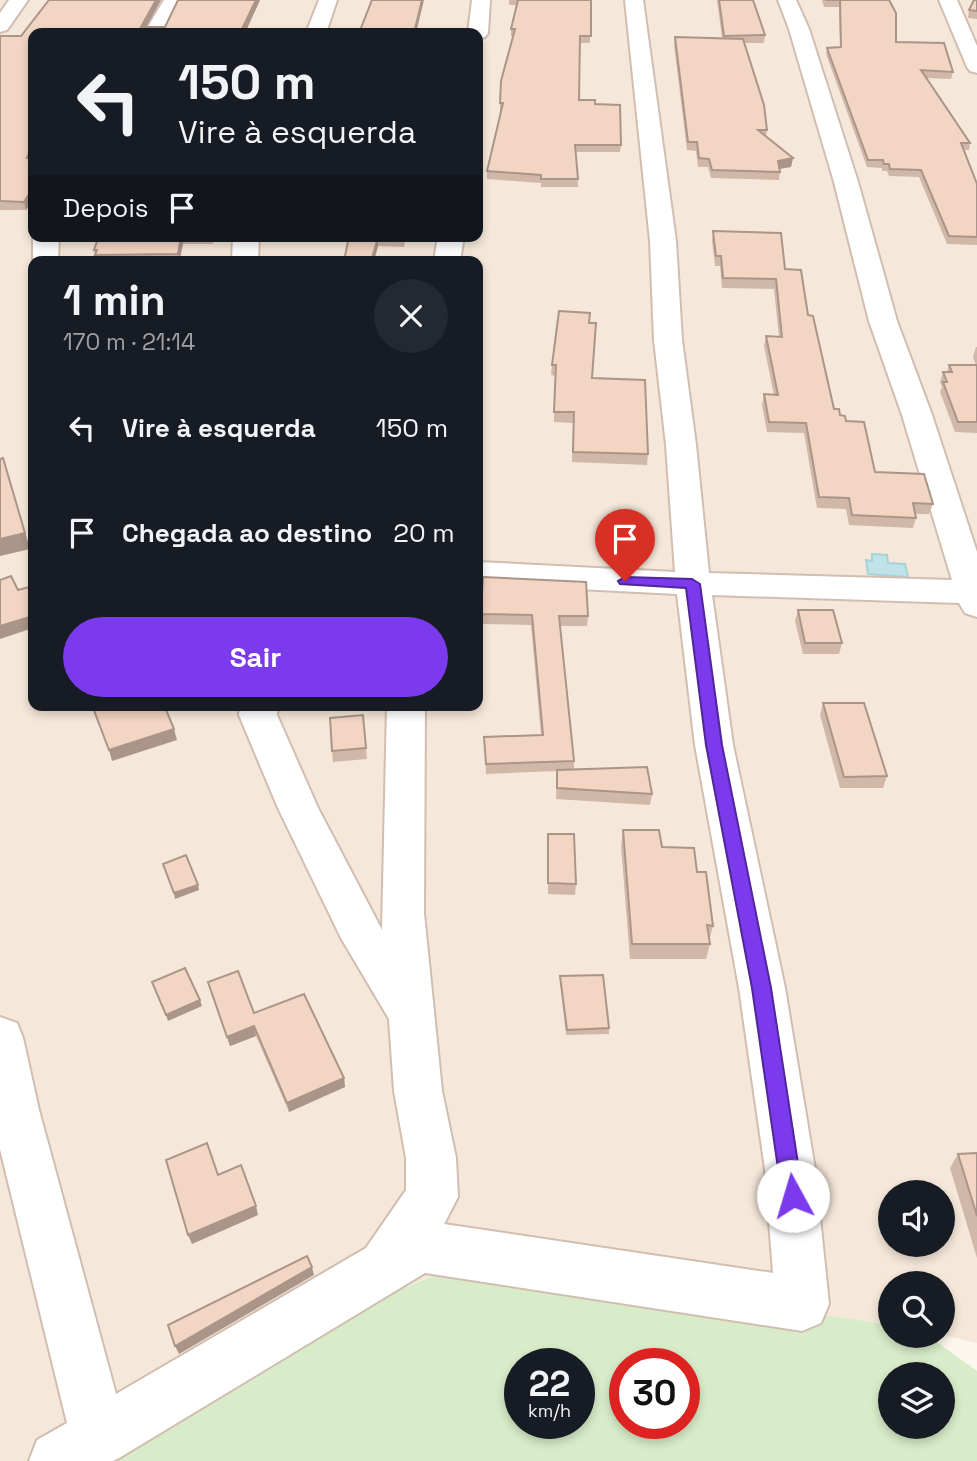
<!DOCTYPE html>
<html lang="pt">
<meta charset="utf-8">
<style>
:root{--surface:#171b24;--page:#242831;--text:#f1f3f6;--muted:#9ea1a6;--accent:#7c3aed}
body{margin:0;font-family:"Space Grotesk",sans-serif;background:var(--page);color:var(--text);height:100vh;display:flex;flex-direction:column;font-size:26px;white-space:nowrap}
*{box-sizing:border-box;margin:0}
p{font-size:23px;color:var(--muted)}
.icon{flex:none;width:38px;height:38px;fill:none;stroke:currentColor;stroke-width:2;stroke-linecap:round;stroke-linejoin:round}
.map{position:relative;flex:1;overflow:hidden}
.drawer{position:absolute;left:28px;top:256px;width:455px;height:455px;display:flex;flex-direction:column;background:var(--surface);border-radius:14px;box-shadow:0 4px 10px #0003}
.drawer>*{flex:none}
.hud{position:absolute;left:28px;top:28px;width:455px;height:214px;border-radius:14px;box-shadow:0 4px 10px #0003;background:#171b24;color:var(--text);overflow:hidden}
.fabs{position:absolute;left:878px;top:1180px;display:grid;gap:14px}
.fabs a{display:grid;place-items:center;width:77px;height:77px;border-radius:50%;background:var(--surface);box-shadow:0 4px 10px #0003;font-size:35px}
.speed{position:absolute;left:504px;top:1348px;display:flex;gap:14px;font-size:35px;font-weight:700;text-align:center}
.speed>*{display:grid;place-content:center;width:91px;height:91px;border-radius:50%;background:var(--surface);box-shadow:0 4px 10px #0003;line-height:1}
.speed small{font-size:18px;font-weight:400}
.speed .limit{border:10px solid #d22;background:#fff;color:#111}
.pin{position:absolute;display:grid;place-items:center;width:60px;height:60px;color:#fff;margin:-72px -30px;border-radius:50% 50% 50% 0;rotate:-45deg;box-shadow:0 0 7px #0007}
.pin .icon{rotate:45deg}
.me{position:absolute;width:77px;margin:-38px;rotate:354deg;stroke-linejoin:round;filter:drop-shadow(0 0 5px #0008)}
.turn{display:flex;align-items:center;gap:24px;height:147px;padding:0 35px;font-size:32px}
.turn .icon{width:91px;height:91px;stroke-width:2.5}
.turn b{display:block;font-size:49px;line-height:60px}
.then{display:flex;align-items:center;height:66px;padding:0 35px;background:#0003;gap:14px;font-size:26px}
.round{display:grid;place-items:center;flex:none;width:74px;height:74px;border-radius:37px;background:var(--page)}
.head{display:flex;align-items:center;justify-content:space-between;height:119px;padding:0 35px}
h1{font-size:42px;font-weight:700;line-height:52px}
.cta{display:flex;gap:14px;margin-top:auto;padding:14px 35px}
.cta a{flex:1;height:80px;border-radius:42px;background:var(--accent);color:#fff;font-size:28px;font-weight:700;line-height:80px;text-align:center}
ul{padding:0;list-style:none}
li{display:flex;align-items:center;gap:21px;height:105px;padding:0 35px}
li div{flex:1}
li b{display:block;font-size:26px}
li em{font-style:normal}
.map>svg:first-child{display:block}
.residential{fill:#f5e8da;fill-rule:evenodd}
.green{fill:#d8ecc9;fill-rule:evenodd}
.water{fill:#bfe3e8;stroke:#a5d3da;stroke-width:2}
.lines{fill:none;stroke-linecap:round;stroke-linejoin:round}
.street-casing{stroke:#d1beb0;stroke-width:4}
.street{fill:#fff;fill-rule:evenodd}
.wall{fill:#d1b7a8}
.shaded-wall{fill:#aa9588}
.building{fill:#f3d5c3;stroke:#aa9588;stroke-width:2}
.route{fill:#7c3aed;stroke:#51269a;stroke-width:2}
</style>
<div class="map">
<svg width="977" height="1461" viewBox="0 0 977 1461">
<rect width="100%" height="100%" fill="#fdf6ec"/>
<path class="residential" d="M0,0H977V1343L943,1335V1283H891V1325L639,1286L434,1275L330,1318L70,1461H0ZM33,33H478V236H33ZM33,261H478V705H33ZM891,1192H943V1244H891Z"/>
<path class="green" d="M433,1276L638,1286L891,1325V1335H927L977,1371V1461H94L331,1317ZM520,1363H579V1423H520ZM625,1363H684V1423H625ZM891,1374H943V1426H891Z"/>
<path class="water" d="M872,554L887,555L888,563L905,564L908,577L868,574L866,560L872,561Z"/>
<g class="lines">
<defs>
<path id="street" d="M9,0H28L7,30L0,32V13Z
M164,0H182L164,33H144Z
M319,0H337L326,33H306Z
M472,0H490L488,33L485,37L478,39V33H468Z
M625,0H643L676,241L682,340L696,445L709,573L952,580L902,415L869,321L834,182L789,29L778,0H796L809,29L858,182L897,321L932,415L977,552V617L965,613L959,603L712,595L733,745L785,988L815,1169L829,1304L821,1323L802,1331L425,1273L119,1458L113,1461H29L37,1440L67,1423L0,1149V1017L17,1023L23,1038L39,1110L116,1394L366,1248L406,1190V1158L394,1091L389,1019L341,938L278,808L239,715L240,705H278L277,715L318,808L382,930L387,705H425L424,913L442,1091L456,1158L458,1197L444,1224L773,1273L765,1169L739,988L695,745L677,594L478,584V562L675,572L666,445L654,340L650,241Z
M939,0H957L977,46V73L970,71L967,67Z
M33,236H59L58,261L33,263Z
M233,236H259L258,261H232Z
M438,236H464L460,261H434Z"/>
</defs>
<use href="#street" class="street-casing"/>
<use href="#street" class="street"/>
</g>
<path class="wall" d="M49,0H161L146,27H165L178,0H260L245,33H33V156L32,158H33V203H31L26,210H0V36H21Z
M509,0H591L590,43H580L579,100L595,104L621,145L620,152H576L578,187H541V183L487,179V171L501,111H500V103L513,36H511V29L516,5H509Z
M717,0H753L765,35L764,43H744L767,130L766,136L793,158L791,167L780,169V172L779,180L711,178L708,167H698L696,151L687,150L674,45L675,37L722,38Z
M822,0H889L896,42L953,72L951,79L926,78L970,143L969,150H964L977,184V245L947,244L919,177L889,176L887,171H882V168L867,167L826,54L827,48L840,47L839,7H824Z
M977,0V19L968,18L969,10Z
M713,231L785,269L808,315L834,409L846,421L875,472L933,504L929,514H915L916,518L913,528L849,525L846,509L817,508L804,433L767,432L762,405L764,394L774,395L764,346L766,336L779,337L774,289L722,288L720,266H715L712,241Z
M99,236H214L213,244H183L180,261H96L94,250Z
M349,236H406L404,247L378,246L374,261H344Z
M589,323L592,378L648,454L647,465L572,462L573,423L554,422L555,376L551,375L552,365Z
M976,347H977V433L955,432L940,392L942,387L940,382L943,372H947L949,365H976L973,357Z
M798,610L842,643L839,654H803L795,621Z
M481,614L588,616L587,626H560L574,761V769L652,794L650,805L556,799L557,771L486,774L484,737L541,735L531,625L481,624Z
M823,703L887,776L883,788H840L820,715Z
M363,715L367,759L333,762L332,751Z
M623,830L662,847L697,872L713,926L709,941L710,944L706,959H630L621,846Z
M548,834L576,884L575,895L548,894Z
M560,976L609,1028V1034L566,1035L560,982Z
M208,982L254,1013L344,1078L345,1087L289,1112L256,1036L230,1046Z
M977,1153V1258L950,1168L958,1154Z"/>
<path class="shaded-wall" d="M156,0H161L143,33L141,27Z
M256,0H260L245,33H240Z
M422,0H424L416,33H414Z
M33,142V156L29,166L27,158Z
M793,158L791,167L777,169L778,161Z
M29,194L31,203L26,210L24,202Z
M181,236L183,244L179,261L178,254Z
M378,238V246L374,261H371Z
M3,458L30,549L0,556V539Z
M33,616V628L0,639V626Z
M174,729L177,740L112,761L109,750Z
M198,885L199,890L175,899L174,893Z
M200,1000L202,1006L168,1021L166,1015Z
M254,1026L256,1036L230,1046L227,1037Z
M344,1078L345,1087L289,1112L287,1103Z
M256,1206L258,1215L192,1244L188,1235Z
M312,1267L314,1275L179,1354L175,1346Z"/>
<path class="building" d="M49,0H156L141,27H165L178,0H256L240,33H33V142L27,158H33V194H29L24,202L0,201V36H21Z
M372,0H422L414,33H359Z
M518,0H591V36H580L579,100H595V104L620,105L621,145H575L578,179H541V175L487,171L503,103H500L501,81L515,29H511Z
M719,0H753L765,35L724,36Z
M825,0H889L896,13V42L944,43L953,72L921,70L970,143H961L977,184V237L949,236L921,170L890,169L889,164H884L883,160H868L827,48L841,47L840,0Z
M974,0H977V11L969,10Z
M675,37L743,39L764,105L767,130H758L793,158L778,161L780,172L712,170L709,159L699,158L697,142H688Z
M713,231L781,233L785,269L801,270L808,315L813,316L834,409H839L840,415L845,416L846,421L864,422L875,472L924,474L933,504L913,503L916,518L852,515L849,498L819,497L806,423L769,422L764,394L778,395L766,336L782,337L776,279L723,278L721,256H716Z
M99,236H181L178,254L95,255L97,250H94Z
M349,236H404V238H378L371,261H344Z
M559,311L590,313L589,323H596L592,378L645,380L648,454L573,452L574,412H554L556,365H552Z
M949,365H977V422H958L943,382H947L943,372H952Z
M3,458L25,533L0,539V459Z
M11,576L18,590L33,586V616L0,626V580Z
M483,577L586,582L588,616H559L574,761L486,764L484,737L543,735L532,615L481,614Z
M798,610H833L842,643H805Z
M823,703H864L887,776L844,777Z
M92,705H164L174,729L109,750Z
M363,715L366,748L332,751L330,718Z
M647,767L652,794L557,788V770Z
M623,830H659L662,847L694,848L697,872H706L713,926L707,925L710,944H632Z
M548,834H574L576,884L548,883Z
M186,855L198,885L174,893L163,864Z
M185,968L200,1000L166,1015L152,982Z
M238,971L254,1013L304,994L344,1078L287,1103L254,1026L227,1037L208,982Z
M603,975L609,1028L567,1030L560,976Z
M207,1143L218,1175L241,1165L256,1206L188,1235L166,1160Z
M977,1153V1216L958,1154Z
M307,1256L312,1267L175,1346L168,1325Z"/>
<path class="route" d="M625,577L692,579L700,584L722,745L771,988L803,1196L800,1204L793,1207L785,1204L782,1196L752,988L706,745L686,588L620,584L618,581Z"/>
</svg>
<div class="fabs">
<a><svg class="icon" aria-label="sound" viewBox="0 0 24 24"><path d="M4 9h4l5-4v14l-5-4H4zM17 9q2 3 0 6"/></svg></a>
<a><svg class="icon" aria-label="search" viewBox="0 0 24 24"><circle cx="10" cy="10" r="6"/><path d="M15 15l6 6"/></svg></a>
<a><svg class="icon" aria-label="layers" viewBox="0 0 24 24"><path d="M12 4l9 5-9 5-9-5zM3 14l9 5 9-5"/></svg></a>
</div>
<div class="speed"><div>22<small>km/h</small></div><div class="limit">30</div></div>
<div class="pin" style="left:625px;top:581px;background:#d93025"><svg class="icon" aria-label="arrive" viewBox="0 0 24 24"><path d="M6 21V4h12l-3 4 3 4H6"/></svg></div>
<svg class="me" style="left:793px;top:1196px" viewBox="-20 -20 40 40"><circle r="19" fill="#fff"/><path d="M0-13L10 11 0 6-10 11z" fill="#7c3aed"/></svg>
<div class="hud">
<div class="turn"><svg class="icon" aria-label="left" viewBox="0 0 24 24"><path d="M17 20v-9H6M10 6l-5 5 5 5"/></svg><div><b>150 m</b>Vire à esquerda</div></div>
<div class="then">Depois<svg class="icon" aria-label="arrive" viewBox="0 0 24 24"><path d="M6 21V4h12l-3 4 3 4H6"/></svg></div>
</div>
<section class="drawer">
<div class="head"><div><h1>1 min</h1><p>170 m · 21:14</p></div><a class="round"><svg class="icon" aria-label="close" viewBox="0 0 24 24"><path d="M6 6l12 12M18 6L6 18"/></svg></a></div>
<ul>
<li><svg class="icon" aria-label="left" viewBox="0 0 24 24"><path d="M17 20v-9H6M10 6l-5 5 5 5"/></svg><div><b>Vire à esquerda</b></div><em>150 m</em></li>
<li><svg class="icon" aria-label="arrive" viewBox="0 0 24 24"><path d="M6 21V4h12l-3 4 3 4H6"/></svg><div><b>Chegada ao destino</b></div><em>20 m</em></li>
</ul>
<div class="cta"><a>Sair</a></div>
</section>
</div>
